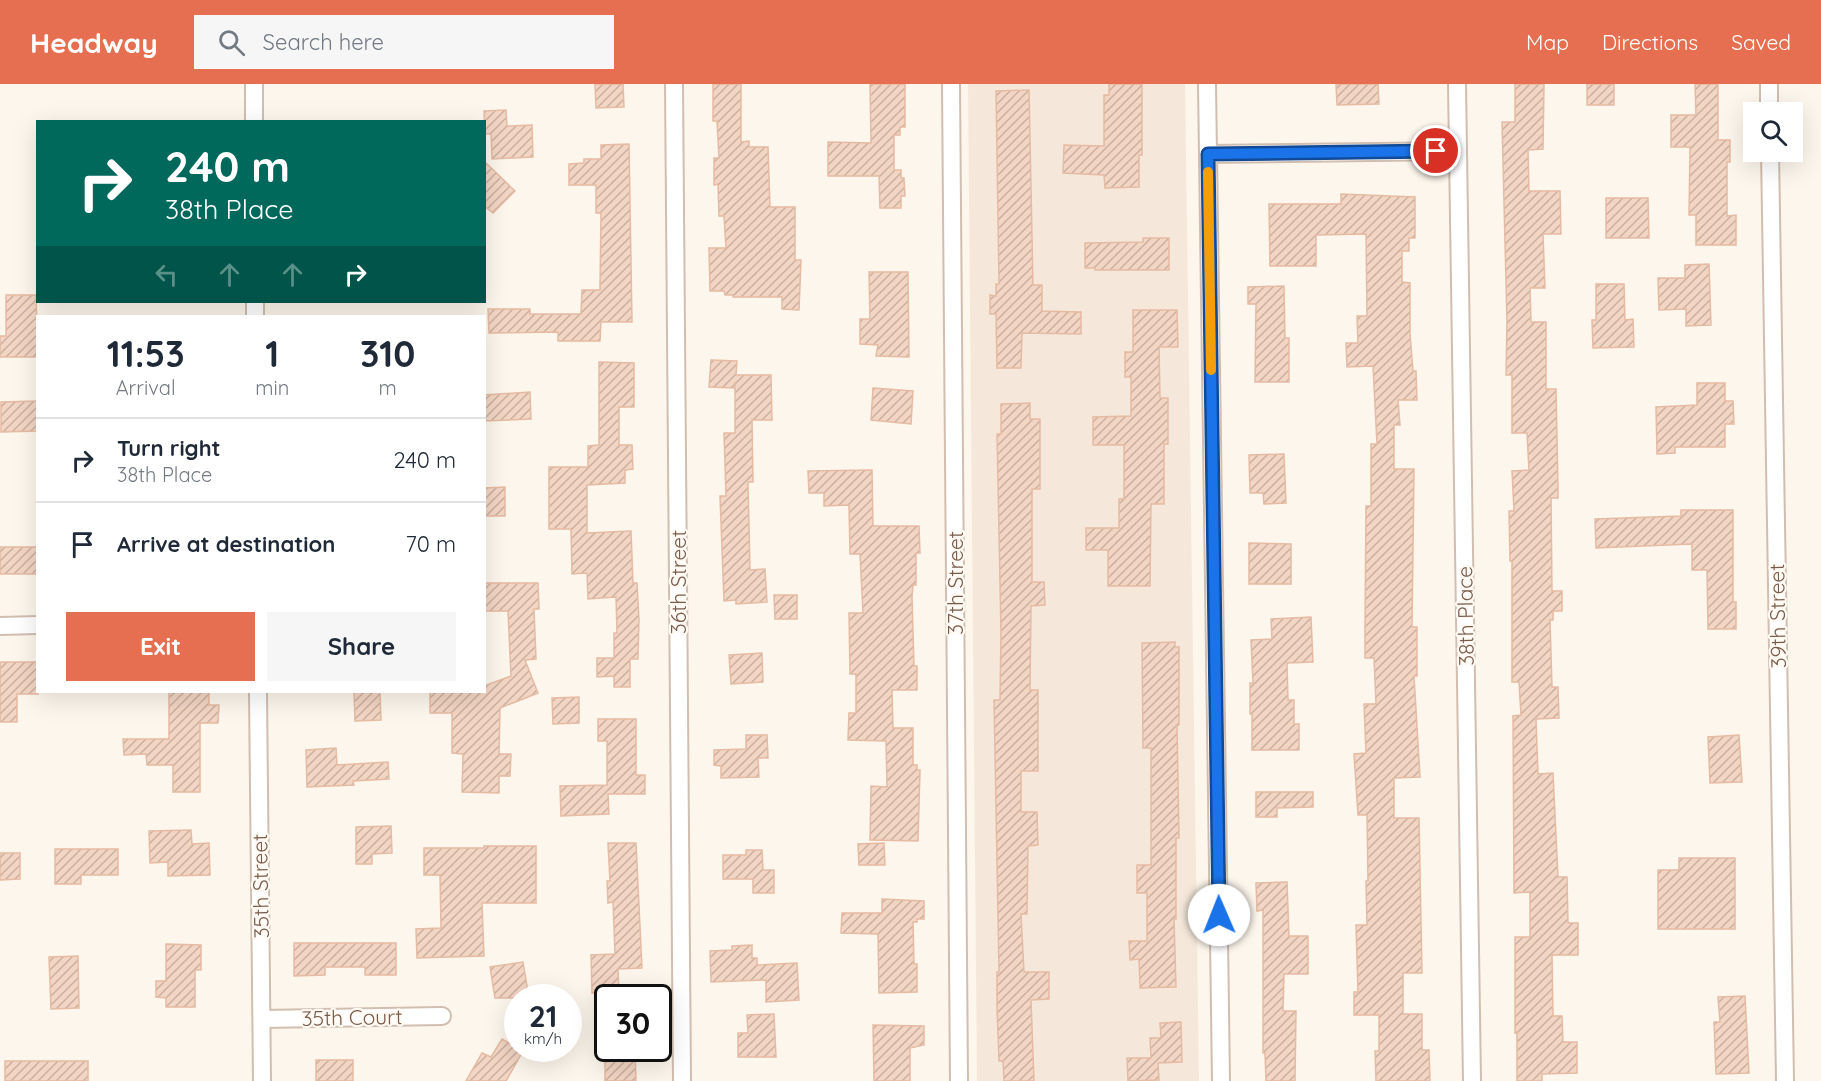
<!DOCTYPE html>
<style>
:root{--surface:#fff;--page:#f6f6f7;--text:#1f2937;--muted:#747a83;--line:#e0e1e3;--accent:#e76f51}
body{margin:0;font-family:Quicksand,sans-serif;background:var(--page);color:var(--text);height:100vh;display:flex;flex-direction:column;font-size:22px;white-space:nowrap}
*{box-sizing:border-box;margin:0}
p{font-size:20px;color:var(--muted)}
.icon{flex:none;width:33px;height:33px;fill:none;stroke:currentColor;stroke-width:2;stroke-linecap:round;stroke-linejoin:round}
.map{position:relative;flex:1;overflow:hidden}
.sheet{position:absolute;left:36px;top:231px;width:450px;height:378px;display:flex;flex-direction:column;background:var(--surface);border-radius:0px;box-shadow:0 6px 24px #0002}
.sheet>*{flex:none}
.top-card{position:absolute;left:36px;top:36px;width:450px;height:183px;border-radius:0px;box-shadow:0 6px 24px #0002;background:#00695c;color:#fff;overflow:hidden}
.tools{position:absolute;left:1743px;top:18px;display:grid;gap:12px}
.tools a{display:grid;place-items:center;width:60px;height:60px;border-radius:0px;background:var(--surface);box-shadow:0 6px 24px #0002;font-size:30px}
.speed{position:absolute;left:504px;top:900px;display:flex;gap:12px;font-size:30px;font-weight:700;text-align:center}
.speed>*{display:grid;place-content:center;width:78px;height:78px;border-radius:50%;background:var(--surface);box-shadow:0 6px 24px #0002;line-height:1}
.speed small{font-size:15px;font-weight:400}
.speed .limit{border:3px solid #111;border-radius:9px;background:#fff;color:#111}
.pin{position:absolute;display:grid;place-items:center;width:51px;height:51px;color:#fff;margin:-26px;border:3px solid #fff;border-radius:50%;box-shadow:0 2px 6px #0007}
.me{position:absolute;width:66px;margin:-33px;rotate:359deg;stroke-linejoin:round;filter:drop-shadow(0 0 4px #0008)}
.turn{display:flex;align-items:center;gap:21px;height:126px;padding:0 30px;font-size:27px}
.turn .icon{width:78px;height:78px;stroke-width:2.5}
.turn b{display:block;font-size:42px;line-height:51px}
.lanes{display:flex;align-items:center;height:57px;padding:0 30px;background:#0003;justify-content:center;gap:30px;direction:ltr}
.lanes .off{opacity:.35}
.eta{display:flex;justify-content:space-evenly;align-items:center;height:102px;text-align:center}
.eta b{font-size:36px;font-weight:800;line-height:42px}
.button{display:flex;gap:12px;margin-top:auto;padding:12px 30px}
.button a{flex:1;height:69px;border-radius:0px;background:var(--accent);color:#fff;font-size:24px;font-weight:800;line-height:69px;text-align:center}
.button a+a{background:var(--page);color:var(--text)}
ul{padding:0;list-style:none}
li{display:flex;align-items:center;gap:18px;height:84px;padding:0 30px;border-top:2px solid var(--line)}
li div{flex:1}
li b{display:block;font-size:22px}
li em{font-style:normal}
header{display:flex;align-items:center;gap:36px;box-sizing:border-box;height:84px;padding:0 30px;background:var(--accent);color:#fff}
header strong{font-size:28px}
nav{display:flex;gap:33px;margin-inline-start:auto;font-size:21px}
.search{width:420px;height:54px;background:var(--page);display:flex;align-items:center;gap:15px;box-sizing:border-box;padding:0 21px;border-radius:0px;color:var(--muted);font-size:22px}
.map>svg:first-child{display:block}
.residential{fill:#f5e8da}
.building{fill:url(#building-hatch);stroke:#e6bba3;stroke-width:1.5}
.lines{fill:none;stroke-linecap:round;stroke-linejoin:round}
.street-casing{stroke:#d1beb0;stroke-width:20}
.street{stroke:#fff;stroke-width:16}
.route-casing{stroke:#114b97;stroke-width:15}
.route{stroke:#1a73e8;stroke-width:10}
.slow{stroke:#f59e0b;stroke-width:10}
.labels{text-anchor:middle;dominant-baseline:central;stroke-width:4.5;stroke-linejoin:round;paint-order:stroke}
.street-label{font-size:21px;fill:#7a5c4d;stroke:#fffaf3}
</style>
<header>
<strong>Headway</strong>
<div class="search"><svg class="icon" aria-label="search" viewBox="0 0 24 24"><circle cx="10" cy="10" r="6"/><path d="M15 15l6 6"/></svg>Search here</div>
<nav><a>Map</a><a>Directions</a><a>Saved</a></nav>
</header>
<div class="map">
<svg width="1821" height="997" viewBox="0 0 1821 997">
<defs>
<pattern id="building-hatch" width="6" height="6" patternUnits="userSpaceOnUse" patternTransform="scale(1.5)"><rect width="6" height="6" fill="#f3d5c3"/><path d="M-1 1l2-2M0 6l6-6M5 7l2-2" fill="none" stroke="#cab0a1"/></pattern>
</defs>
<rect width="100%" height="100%" fill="#fdf6ec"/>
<path class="residential" d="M968,0H1185L1199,997H977Z"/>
<path class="building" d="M595,0H623L624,23L596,24Z
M713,0H741V58L749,57V63H768L770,123H795V176H801L799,226L782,225V213H733V211H725L724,207H710L709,164H726L724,132H719L718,100L714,101V74H719L717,37H713Z
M870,0H905V43H900V51H894V86H901V94H904L905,112H901V124H880L879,92H828V58L871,59Z
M1109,0H1142V71H1139V103L1105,104L1104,91L1063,89L1064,61L1104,62V11H1109Z
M1336,0H1378L1379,20L1337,21Z
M1515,0H1544L1543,65L1528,66L1529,107H1560L1561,150H1543L1545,204H1530L1531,238H1546V305H1556L1558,403V414H1551L1552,507H1562V527H1553V536H1550L1552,603H1558L1559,634L1536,635L1538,690L1553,689L1558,793H1567L1568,839H1578V871H1552L1553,932H1562L1563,958H1577V989L1542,990V997H1517V948L1515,949V853H1530V808L1514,809L1513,632L1521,631L1519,598H1512V477H1510L1509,427H1514L1512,387L1529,386L1527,349H1512V291H1506L1507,238L1502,38H1515Z
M1587,0H1614V21H1587Z
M1695,0H1718V56H1730V78H1727V132L1736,131V161H1696V131H1689L1690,63H1671V31H1696Z
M1029,6L1033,201H1042V227L1081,228V250L1022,249L1021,284H997L996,230H990V211L996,212V200H999L996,7Z
M506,26L507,42L532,41L533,73L492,75L491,50H485L484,27Z
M629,60L632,238H601L600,257H558V248L489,249L488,225H530V230H581L582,206H600L601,129H596V101H569V80L584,79V75H601V61Z
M484,77L515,107L493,129L484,122Z
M1341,110L1415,113V154H1409V167H1402V198L1410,199V250L1413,287H1416L1417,316H1398L1400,341H1394V385H1414L1412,543H1417V592H1414L1420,693L1394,694V734H1419L1422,889H1403V930H1422V966H1429L1430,997H1376L1375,967H1379V931H1354V908H1358L1356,841H1367L1366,797H1368L1367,731H1358L1354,670L1366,669L1364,620H1376L1374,574H1365V543L1366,422H1371V360H1377L1373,282L1347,283L1346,259H1358L1357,232H1367L1366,150L1316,151V182H1270L1269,120H1341Z
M1606,114H1648L1649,154H1606Z
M1143,154H1169V186H1095V184H1085V159L1143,158Z
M1709,180L1711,241L1686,242V225L1659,226L1658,194H1685V181Z
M869,188H908L909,273L876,272L878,261L860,260V235H870Z
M1596,200H1624L1625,236L1633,235L1634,263L1593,264L1592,236H1596Z
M1284,202L1285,254H1289V298H1255L1256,220H1248V203Z
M6,211H36L38,273H0V252H6Z
M1133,226H1177L1178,263H1159L1160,314H1168V360H1164V420H1151L1150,502H1108V466H1086V444H1119V415H1124V361H1093V333L1131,332V293H1125V268H1133Z
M711,276L737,277L736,291H771L772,336H752L753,398H748L750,486L765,485L767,518L736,520V516L724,517L720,412H726L724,349H735V298V304L709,303Z
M599,278L634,279V323H619V361H632L633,385L625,386V399L587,401V449L631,447L633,499H637L639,536L638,575H630V603H614V592L597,593V574H614V549H617L616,513L588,515L587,489L572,490L571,445H549V383H588V362L599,361Z
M1697,299H1725V317H1733L1734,340H1725V363H1675V369L1657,370L1656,323L1697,321Z
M873,304L913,307L911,340L871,336Z
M530,308L531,335L484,337V311Z
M38,317V347L1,348V318Z
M1030,319V335H1040V405H1032V498H1044L1045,521L1031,522L1030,606H1038V687H1021V728H1037L1038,761L1028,762L1027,830H1021L1024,888H1049V915L1031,916L1034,997H1004L1003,977H999L997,924V888H999L994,616H1000L1001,549L997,350H1001V320Z
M1284,370L1286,419L1264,420L1263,409H1250L1249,371Z
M872,386L873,442H919L920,469H916V501H913L912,513L914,582H917V606H892L893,644H913V681H917V686H920L918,757L870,756L871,702L887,703L886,657L848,656L849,629H856V590H850L849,529H863L860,470H850L849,421L824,422V409H809L808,387Z
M505,403V432H484V404Z
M1681,426H1733V518H1736V545H1708L1707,486H1692V460L1596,464L1595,435L1681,432Z
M1249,459L1291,460V500H1249Z
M0,463H38V490H0Z
M484,499H538L539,525H534L536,575L525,576L538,609L500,624L499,670H511L510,692H499V709L462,708L463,670L452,669V629H430V608H484V602L511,592L508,527H484Z
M774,511H797V535H775Z
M1311,533L1313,578L1287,579L1288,616H1294V640H1299V666H1252V630H1250V599H1253L1251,556L1272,555L1271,535Z
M1175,558V563H1179V641H1177L1179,754H1176V835H1174L1176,903L1140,904L1139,875L1130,876L1129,857H1147V809H1137V781H1151V664H1143L1142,559Z
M762,569L763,598L731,600L729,571Z
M0,578H38V610H17V638H0Z
M169,608H209V621H219L218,639H200V708H173V681H147L146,670L124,671L123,655H169Z
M354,608H380L381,636L355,637Z
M579,613V639L553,640L552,614Z
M598,635H636V691H645V710H608L609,730L561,732L560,702L607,701V657H598Z
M746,651H767L768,674H758L759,693L721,694V682L714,681V666L746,665Z
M1739,651L1742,698L1710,699L1708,653Z
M336,664L337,681L388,678L389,695L353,697L354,701L307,703L306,666Z
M1256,708H1313V723L1277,724V733H1256Z
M391,742L392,769L372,770V780H356V743Z
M191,746L192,760L209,759L210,791L168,792V778L150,779L149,747Z
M608,759H636L642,884L618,885L619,909H592L591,871L615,870L613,818L608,819L607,797H610Z
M884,759L885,781H859L858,760Z
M484,762H536V819H482L484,872L417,874L416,845L441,844L440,791H424V764H484Z
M55,765H118V791H81V800H55Z
M746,766H762L763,786H774V809H753V795H723V771H746Z
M0,769H20V795L0,796Z
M1679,774H1735V845H1658V786H1679Z
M1287,798L1289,852H1308V890H1284L1283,927H1296L1295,997H1266L1265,969H1263V826L1257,827L1256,799Z
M882,815L924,817V835H917V838H913L914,880H917V908L879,909L878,850L841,849L842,829H882Z
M294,859H396V891H365V883H325V891L294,892Z
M166,860L201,861V886H195V923H166V914L156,913V897H166Z
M752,861V874H757V881L797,879L799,916L766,918V896L711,898L710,867L732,866V862Z
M78,872L79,924L51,925L49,873Z
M523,878L529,914H495L490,883Z
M1745,912L1749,989L1716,990L1714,938H1720L1718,913Z
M774,930L776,973H738V949H748L747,931Z
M1181,938L1182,978L1158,979L1159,996L1128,997L1127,974H1151L1150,954H1161L1160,939Z
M873,941L924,942V961L910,964V997H874Z
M502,955L523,967L506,997H466L482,969L491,973Z
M605,964H635L636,997H605Z
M316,976H353V997H316Z
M5,977H88V997H5Z"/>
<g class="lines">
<defs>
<path id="street" d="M674,0L682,997
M951,0L959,997
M1207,0L1221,997
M1457,0L1472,997
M1769,0V28
M254,38V0
M1770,68L1785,997
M1208,70L1458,67
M255,218V232
M0,542L38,541
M258,608L262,997
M262,935L442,932"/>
</defs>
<use href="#street" class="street-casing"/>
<use href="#street" class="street"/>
</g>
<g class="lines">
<defs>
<path id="route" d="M1219,831L1208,70L1436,67"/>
</defs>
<use href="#route" class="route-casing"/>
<use href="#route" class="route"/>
<path class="slow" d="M1208,88L1211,286"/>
</g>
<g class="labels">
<g class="street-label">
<text transform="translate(678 498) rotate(-90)">36th Street</text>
<text transform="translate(955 499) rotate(-90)">37th Street</text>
<text transform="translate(1465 532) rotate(-91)">38th Place</text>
<text transform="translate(1777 532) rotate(-91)">39th Street</text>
<text transform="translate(260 802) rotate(-91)">35th Street</text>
<text transform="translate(352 933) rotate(-1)">35th Court</text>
</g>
</g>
</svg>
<div class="tools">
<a><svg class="icon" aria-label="search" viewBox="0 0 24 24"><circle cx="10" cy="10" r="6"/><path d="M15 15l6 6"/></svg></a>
</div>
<div class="speed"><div>21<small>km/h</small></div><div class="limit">30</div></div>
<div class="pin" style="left:1436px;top:67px;background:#d93025"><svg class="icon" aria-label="arrive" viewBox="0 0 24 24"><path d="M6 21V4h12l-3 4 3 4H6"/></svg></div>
<svg class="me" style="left:1219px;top:831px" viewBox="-20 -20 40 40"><circle r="19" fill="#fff"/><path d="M0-13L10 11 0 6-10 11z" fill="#1a73e8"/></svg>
<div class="top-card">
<div class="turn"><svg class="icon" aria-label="right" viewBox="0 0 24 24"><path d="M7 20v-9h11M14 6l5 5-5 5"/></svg><div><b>240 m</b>38th Place</div></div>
<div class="lanes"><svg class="icon off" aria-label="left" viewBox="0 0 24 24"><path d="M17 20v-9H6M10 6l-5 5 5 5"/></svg><svg class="icon off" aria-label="ahead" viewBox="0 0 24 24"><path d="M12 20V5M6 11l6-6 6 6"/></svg><svg class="icon off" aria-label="ahead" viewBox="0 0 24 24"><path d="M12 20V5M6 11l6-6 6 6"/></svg><svg class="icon" aria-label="right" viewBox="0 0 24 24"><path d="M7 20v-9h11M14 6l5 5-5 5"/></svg></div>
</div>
<section class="sheet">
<div class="eta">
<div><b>11:53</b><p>Arrival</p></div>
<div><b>1</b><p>min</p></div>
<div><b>310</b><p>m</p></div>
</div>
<ul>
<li><svg class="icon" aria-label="right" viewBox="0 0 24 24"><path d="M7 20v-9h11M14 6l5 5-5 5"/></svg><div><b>Turn right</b><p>38th Place</p></div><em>240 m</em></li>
<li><svg class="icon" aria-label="arrive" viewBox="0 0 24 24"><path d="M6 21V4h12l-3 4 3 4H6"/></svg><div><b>Arrive at destination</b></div><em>70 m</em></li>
</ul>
<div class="button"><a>Exit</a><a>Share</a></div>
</section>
</div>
